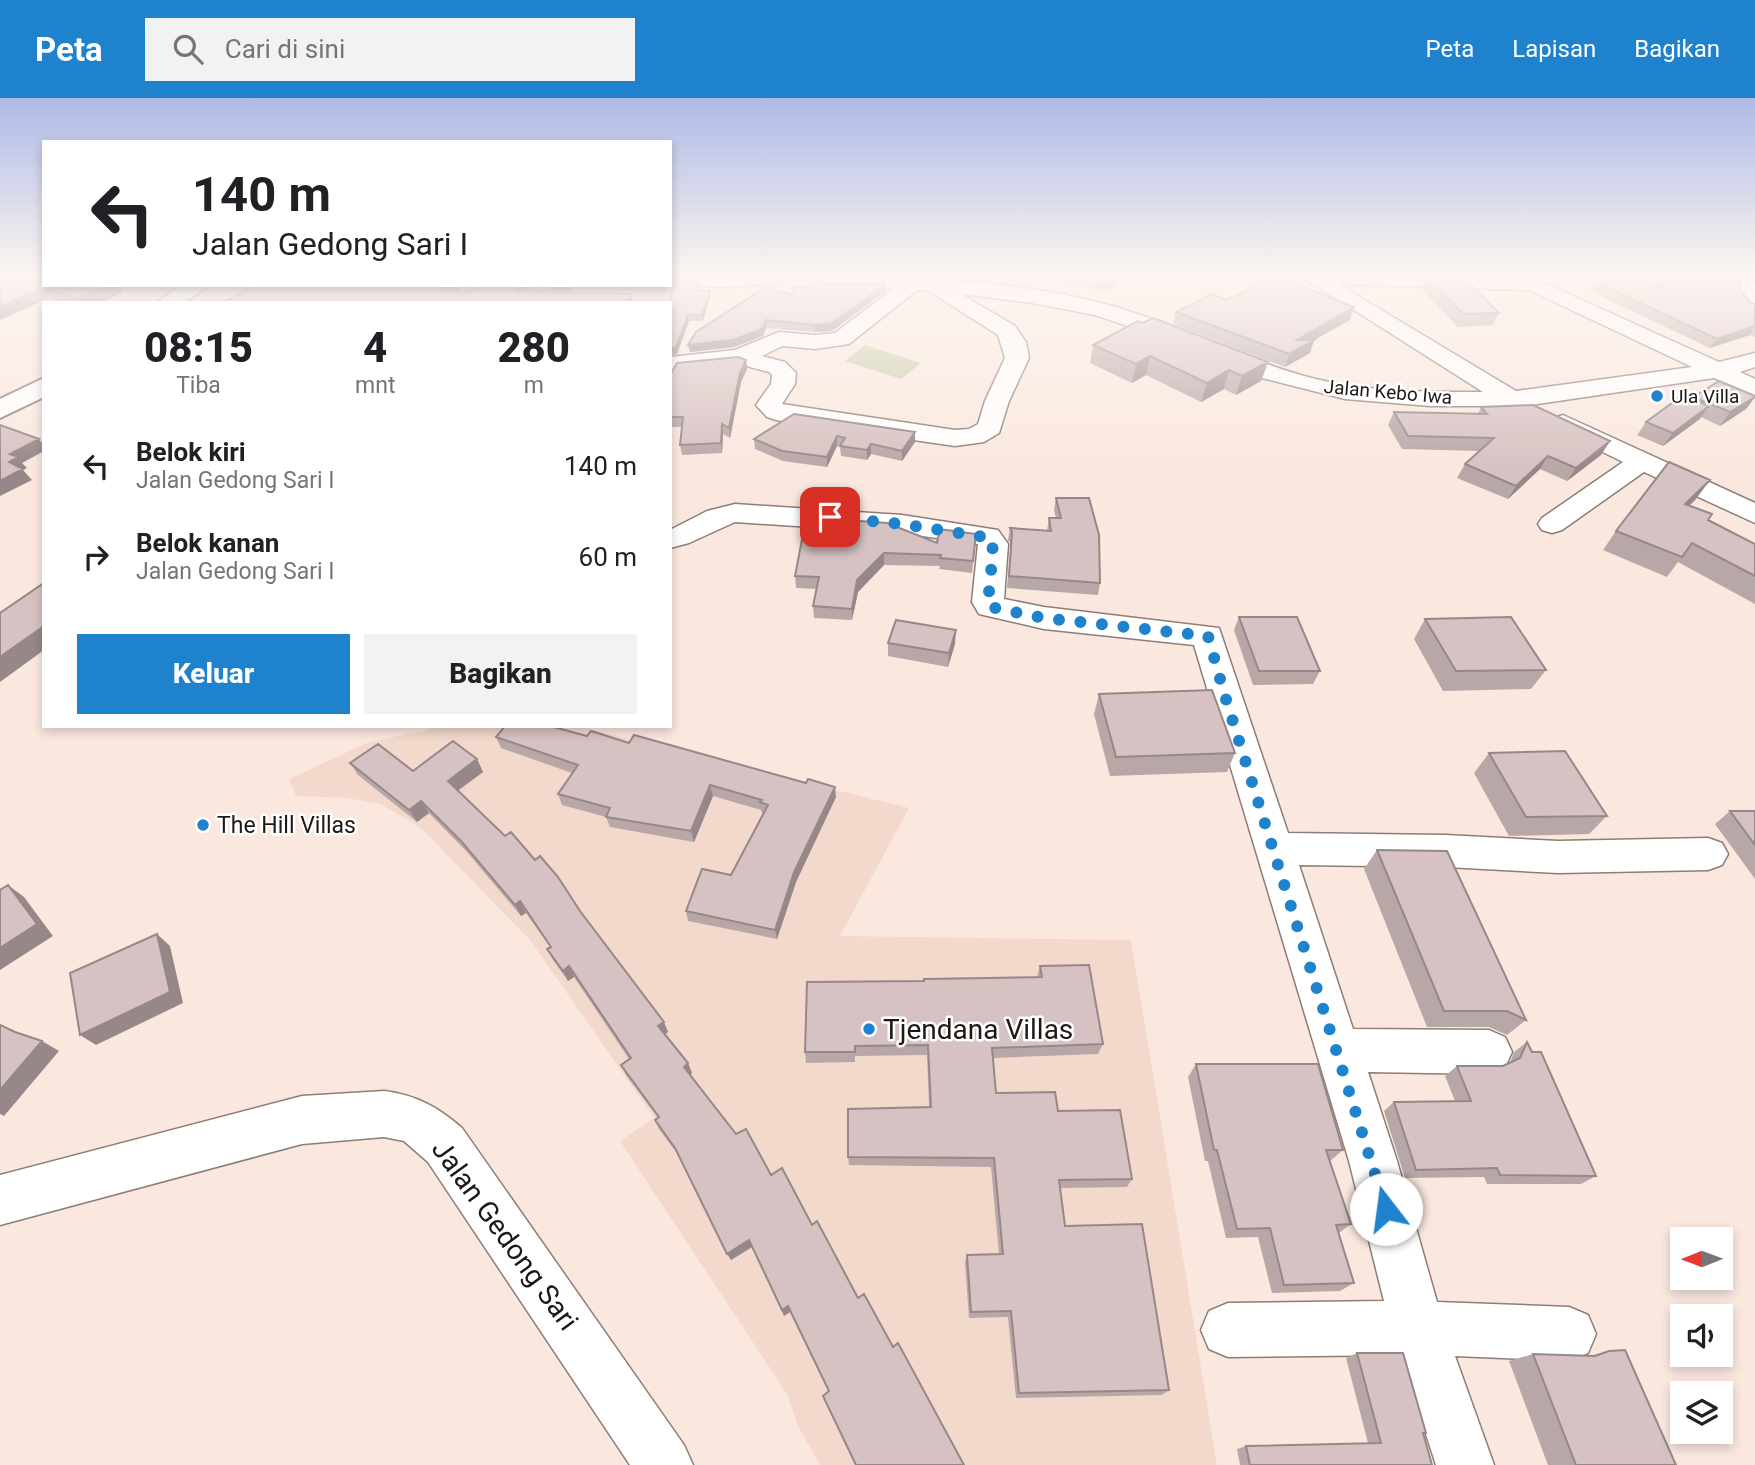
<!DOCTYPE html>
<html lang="id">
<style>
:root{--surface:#fff;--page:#f2f2f2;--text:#202124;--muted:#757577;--accent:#1e82cd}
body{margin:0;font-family:Roboto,sans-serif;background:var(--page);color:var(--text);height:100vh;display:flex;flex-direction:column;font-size:26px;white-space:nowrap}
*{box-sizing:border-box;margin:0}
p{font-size:23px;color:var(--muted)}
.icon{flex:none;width:38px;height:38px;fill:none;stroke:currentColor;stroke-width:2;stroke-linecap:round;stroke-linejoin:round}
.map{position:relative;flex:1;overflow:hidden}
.sheet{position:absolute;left:42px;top:203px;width:630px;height:427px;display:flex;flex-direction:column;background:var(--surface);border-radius:0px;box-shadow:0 4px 10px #0003}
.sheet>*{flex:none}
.guide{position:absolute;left:42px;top:42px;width:630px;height:147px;border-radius:0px;box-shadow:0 4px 10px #0003;background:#fff;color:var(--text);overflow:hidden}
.needle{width:46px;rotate:269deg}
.tools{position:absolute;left:1670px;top:1129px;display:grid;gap:14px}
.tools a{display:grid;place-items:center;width:63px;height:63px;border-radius:0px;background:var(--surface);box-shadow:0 4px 10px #0003;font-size:35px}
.pin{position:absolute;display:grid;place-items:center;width:60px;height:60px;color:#fff;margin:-30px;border-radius:14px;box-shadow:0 4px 10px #0006}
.me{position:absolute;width:77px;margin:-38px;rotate:345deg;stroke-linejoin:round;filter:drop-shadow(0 0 5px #0008)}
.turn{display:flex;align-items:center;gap:24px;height:147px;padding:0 35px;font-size:32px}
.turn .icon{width:91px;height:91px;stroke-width:2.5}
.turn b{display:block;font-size:49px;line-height:60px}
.eta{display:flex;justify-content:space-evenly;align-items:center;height:119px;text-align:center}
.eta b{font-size:42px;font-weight:800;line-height:49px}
.cta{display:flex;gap:14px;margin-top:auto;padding:14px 35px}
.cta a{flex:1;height:80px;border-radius:0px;background:var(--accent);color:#fff;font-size:28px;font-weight:800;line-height:80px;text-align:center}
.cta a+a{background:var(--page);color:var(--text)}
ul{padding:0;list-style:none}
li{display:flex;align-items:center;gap:21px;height:91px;padding:0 35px}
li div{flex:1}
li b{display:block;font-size:26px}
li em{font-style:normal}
header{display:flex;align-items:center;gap:42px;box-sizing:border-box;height:98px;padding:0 35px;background:var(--accent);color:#fff}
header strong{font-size:33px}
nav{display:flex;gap:38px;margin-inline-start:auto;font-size:24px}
.search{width:490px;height:63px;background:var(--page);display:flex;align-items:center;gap:18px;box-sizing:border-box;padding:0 24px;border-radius:0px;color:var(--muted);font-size:26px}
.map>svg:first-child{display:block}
.built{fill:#f2d9cc}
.green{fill:#c9cea9}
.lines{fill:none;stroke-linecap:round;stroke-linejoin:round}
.street-casing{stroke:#8d7d75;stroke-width:3}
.highway-casing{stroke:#8d7d75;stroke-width:4}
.street{fill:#fff;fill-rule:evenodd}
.highway{fill:#fff;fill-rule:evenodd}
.wall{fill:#b8a7a7}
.shaded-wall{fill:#968888}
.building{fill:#d6c2c2;stroke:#968888;stroke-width:2}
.route{stroke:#1e82cd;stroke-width:12;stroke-dasharray:0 21.6}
.poi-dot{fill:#1e82cd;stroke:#fff;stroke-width:2.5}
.labels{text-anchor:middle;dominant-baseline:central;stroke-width:5;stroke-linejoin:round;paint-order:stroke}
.far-street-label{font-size:19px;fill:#1e1815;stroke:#fff}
.far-poi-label{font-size:19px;fill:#1e1815;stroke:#fff;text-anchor:start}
.poi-label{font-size:23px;fill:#1e1815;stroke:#fff;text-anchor:start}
.near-poi-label{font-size:28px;fill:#1e1815;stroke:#fff;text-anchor:start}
.near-street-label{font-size:28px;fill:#1e1815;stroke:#fff}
</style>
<header>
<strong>Peta</strong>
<div class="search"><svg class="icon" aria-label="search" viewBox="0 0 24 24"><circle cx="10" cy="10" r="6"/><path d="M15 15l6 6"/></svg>Cari di sini</div>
<nav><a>Peta</a><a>Lapisan</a><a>Bagikan</a></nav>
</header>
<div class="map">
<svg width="1755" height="1367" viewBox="0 0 1755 1367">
<rect width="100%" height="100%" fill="#fae8df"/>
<path class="built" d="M445,628H577L909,710L840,838L1131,842L1217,1367H820L798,1328L787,1296L620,1043L654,1020L530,842L421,730L381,706L347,700L296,698L289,681L367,645Z"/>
<path class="green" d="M865,247L921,265L901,281L845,263Z"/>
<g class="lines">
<defs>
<path id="street" d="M670,179H786L783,183L776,185L725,189L666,187H670Z
M814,179C912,179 1013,181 1109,207C1176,226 1237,259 1304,278C1361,294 1424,294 1483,294L1302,179L1533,180L1719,264L1755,255V269L1740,274L1755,281V297L1714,280L1524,308H1430L1345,301L1262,280L1142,233L1095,217L1032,205L961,196L1015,228L1026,244L1029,260L1009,303L999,335L984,344L955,348L776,322L767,319L756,307L771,286L772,277L769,274L739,266L670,273V259L735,252L779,234L815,237L835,235L893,191L824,185L817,183ZM1338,186L1529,192L1692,269L1516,293ZM917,192L929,193L998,237L1005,260L985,303L978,326L969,331L955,332L782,306L795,286L796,275L785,264L762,258L782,248L815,251L849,246Z
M1745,181L1755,186V215C1739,211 1737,202 1734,187L1737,182Z
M1563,317L1755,405V425L1644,374L1562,432L1552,435L1542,432L1538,426L1542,420L1623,364L1554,330L1550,325L1554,320Z
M735,406L902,417L998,432L1008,446L1004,501L1044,509L1219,530L1288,735L1446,737L1558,743L1708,740L1722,745L1728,756L1722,767L1708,772L1558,775L1446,769L1299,767L1353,931L1489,932L1505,939L1512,954L1505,969L1489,976L1368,974L1397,1063L1437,1204L1569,1209L1588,1217L1596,1236L1588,1255L1569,1263L1455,1258L1494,1367H1436L1400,1257L1228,1259L1209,1251L1201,1232L1209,1213L1228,1205L1384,1203L1349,1063L1194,547L1044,531L979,516L972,504L978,446L902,435L735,424L689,445L670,450V432L707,413Z
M384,993C416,997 438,1009 462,1030L684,1347L693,1367H630L428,1064L404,1043L384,1039L302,1046L0,1127V1077L302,998Z"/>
<path id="highway" d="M181,187H209L184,205H156Z
M44,280V299L0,320V301Z"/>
</defs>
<use href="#street" class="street-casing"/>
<use href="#highway" class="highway-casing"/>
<use href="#street" class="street"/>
<use href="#highway" class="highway"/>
</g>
<path class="wall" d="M0,179L123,194L100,205H64L49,200L0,222Z
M1042,179H1121L1108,194Z
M1426,179L1499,215L1493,227L1458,229L1421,191Z
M1657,179H1742L1738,180L1741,193L1750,204L1755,206V239L1750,237L1710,250L1590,193L1595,184L1654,188V184Z
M1746,179H1755V183Z
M886,186V193L832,233L815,234L766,230L763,238L734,249L690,254L793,197L812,190Z
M700,191L699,192L710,199L703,223H689L677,256L670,257V205Z
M1227,202L1354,209L1350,222L1314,242L1310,255L1285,269L1173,226L1176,214Z
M1093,247L1268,264L1261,283L1236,297L1224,291L1201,304L1146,277L1132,285L1090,265Z
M746,262L747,271L741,284L730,340L723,336L722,355L682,357L680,347L682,329H670V277Z
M1693,299H1755L1746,311L1720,328L1701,319L1663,348L1637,337L1646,324L1692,301Z
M1481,309L1610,343L1601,357L1567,383L1540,371L1508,401L1457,380L1465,366L1479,353L1402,351L1388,327L1394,314L1478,316Z
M915,334V344L902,363L871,356L867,362L841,358L840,349L837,348L827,369L783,363L755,351L754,341Z
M1056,400L1100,485L1098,497L1007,490L1011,446L1008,442L1010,430L1047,433L1049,420H1056L1054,412Z
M1696,401L1689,408L1708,422L1755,446V506L1678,464L1667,479L1603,452L1616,433Z
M803,436L937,445L976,436L972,475L939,471L940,468L884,467L858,494L852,522L814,520L813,508L816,491L796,490L795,478Z
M1239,519L1320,573L1313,586L1253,587L1234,532Z
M1425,521L1546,572L1531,591L1443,593L1414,541Z
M888,545L955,546L948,569L888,558Z
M1099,596L1235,655L1227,674L1110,678L1094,616Z
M587,638L629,645L836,699L796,784L777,841L688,823L686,813L731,777L763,715H762L761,712L713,698L694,744L610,729L606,719L562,707L558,696L572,675L501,650L496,639Z
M1489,655L1607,718L1589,736L1509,738L1474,675Z
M477,661L483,674L458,693L580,813L668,934L665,936L688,965L692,975L690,977L736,1036L812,1127L829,1294L790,1214L784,1218L752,1149L731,1162L679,1058L659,1031L655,1022L658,1020L626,977L621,967L629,961L574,879L568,883L553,862L547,851L550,849L526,815L521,818L467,754L429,715L417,724L358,677L350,665L413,673Z
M1730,713H1755V781L1715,726Z
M1377,752L1526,922L1507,937L1489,929H1427L1364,771Z
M1040,868L1103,946L1098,956L993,960L996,995L1058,1013L1132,1081L1127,1089L1060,1090L1065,1128L1169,1292L1162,1297L1016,1300L1008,1219L969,1220L965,1164L967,1157L999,1156L991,1069L849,1067L848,1059L929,1009L927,957L855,958V964L806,965L805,954L924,883L1037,879Z
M1527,944L1596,1078L1581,1086H1487L1484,1079L1405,1080L1384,1013L1394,1004L1455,1003L1445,978L1457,968H1503L1510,965L1514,954Z
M1196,966L1343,1052L1330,1063L1351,1126L1339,1135L1354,1185L1340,1193L1272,1195L1258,1139L1226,1140L1208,1063H1205L1188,979Z
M1609,1253L1676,1367H1548L1509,1263L1533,1256L1589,1258Z
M1357,1255L1426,1335L1423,1336L1432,1367H1240L1237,1351L1246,1348L1368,1345L1346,1260Z"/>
<path class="shaded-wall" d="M1111,179H1121L1108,194Z
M886,186V193L832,233L815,234V227Z
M110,187H119L123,194L100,205H81L79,201Z
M444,187H465L445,203L440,193L441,190Z
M519,187H533L521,205L517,190Z
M557,187H577L556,205L548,195Z
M42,190L49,200L0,222V209Z
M710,193V199L703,223L702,217Z
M632,196L633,205H628Z
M1354,209L1350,222L1314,242L1310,255L1285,269L1289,256L1297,242Z
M688,217L689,223L677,256L670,257V250Z
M766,222V230L763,238L734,249L690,254L688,247Z
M1755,228L1750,237L1710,250L1717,241Z
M1150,258L1146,277L1132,285L1136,266Z
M746,262L747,271L741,284L730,340L729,330L740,275Z
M1268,264L1261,283L1236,297L1242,278Z
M1229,272L1224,291L1201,304L1207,285Z
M1755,299L1746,311L1720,328L1730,314Z
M1709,308L1700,321L1663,348L1673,335Z
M722,326L723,336L722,355L721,345Z
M915,334V344L902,363V353Z
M837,338V348L827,369V359Z
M39,341L44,348V353L22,365L27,370L23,372L32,382L0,398V383L9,364L10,356Z
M1610,343L1601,357L1567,383L1576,370Z
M871,346V356L867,362V352Z
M1548,358L1540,371L1508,401L1516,388Z
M1710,382L1696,401L1671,425L1685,406Z
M884,455V467L858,494L852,522V511L857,482Z
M44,528V552L0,584V559Z
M956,532L955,546L948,569L949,555Z
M477,661L483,674L454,695L448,683Z
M710,687L713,698L694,744L691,733Z
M835,689L836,699L796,784L777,841L775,832L794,774Z
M421,703L429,715L417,724L409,712Z
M8,787L24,799L53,838L0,872V850Z
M520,803L526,815L521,818L515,807Z
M157,836L170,848L183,905L96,947L80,937Z
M569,868L574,879L568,883L563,873Z
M664,924L668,934L662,938L658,928Z
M42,943L59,953L4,1018L0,1016V992Z
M688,965L692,975L688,978L684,969Z
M749,1142L752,1149L731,1162L727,1156Z
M788,1208L790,1214L784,1218L782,1212Z"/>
<path class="building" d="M0,179H44V187H110L79,201L42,190L0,209Z
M1272,179H1278L1354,209L1297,242H1314L1289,256L1176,214L1212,196L1227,202Z
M1426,179L1464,180L1499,215L1463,216Z
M1630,179H1638L1660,191V179H1738L1741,193L1750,204L1755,206V228L1717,241L1595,184Z
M675,184L699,185L696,192L710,193L702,217H688L676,249L670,250V205H669Z
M813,185L886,186L832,225L815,227L766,222L762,231L733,242L688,247L696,234L766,189L793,197L794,189L812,190Z
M255,187H444L441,190L440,193L470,194L478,187H519L517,190V194L544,193L547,187H557L548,195L632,196L628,205H223Z
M1153,220L1268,264L1242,278L1229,272L1207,285L1150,258L1136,266L1093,247L1138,223L1143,225Z
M738,259L746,262L740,275L729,330L722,326L721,345L680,347L683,319H670V277L677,265Z
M1719,283L1755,298V299L1730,314L1693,299Z
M1683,297L1709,308L1673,335L1646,324Z
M1533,307L1610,343L1576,370L1548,358L1516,388L1465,366L1494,340L1408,338L1394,314L1487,316L1481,309Z
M794,316L915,334L902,353L871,346L867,352L840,348L845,340L837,338L827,359L782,353L754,341Z
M0,327L39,341L10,356L18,359L9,364L23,371L0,383Z
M1669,364L1710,382L1685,406L1712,416L1708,422L1755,446V478L1692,445L1682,459L1616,433Z
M1056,400H1089L1099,437L1100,485L1009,478L1012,434L1010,430L1051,433L1049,420H1061Z
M846,422L887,425L937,445L940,431L976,436L973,463L940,460L941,457L884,455L857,482L852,511L813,508L819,479L795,478L803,436L829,437Z
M44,485V528L0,559V515Z
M1239,519H1297L1320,573H1259Z
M1511,519L1546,572L1456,573L1425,521Z
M896,522L956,532L949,555L888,545Z
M1212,592L1235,655L1116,659L1099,596Z
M505,628H550L587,638L591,633L629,645L634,637L806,685L808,681L835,689L794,774L775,832L686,813L702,771L731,777L768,707L760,704L762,702L710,687L691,733L606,719L610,710L558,696L578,667L496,639Z
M453,643L477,661L448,683L505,738L511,734L535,762L540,758L558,779L580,813L664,924L658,928L688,965L684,969L736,1036L746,1031L771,1077L782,1070L812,1127L817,1123L858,1200L864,1196L893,1249L898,1245L964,1367H856L823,1298L829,1293L788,1208L782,1212L749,1142L727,1156L675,1050L655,1022L659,1019L621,967L631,960L569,868L563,873L547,851L551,849L520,803L515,807L461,743L421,703L409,712L350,665L378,646L413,673Z
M1565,653L1607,718L1526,719L1489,655Z
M1730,713H1755V747Z
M1377,752L1447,753L1526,922L1507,913H1444Z
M8,787L37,826L0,850V792Z
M157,836L170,894L80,937L70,875Z
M1089,867L1103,946L992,950L996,995L1055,994L1058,1013L1120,1012L1132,1081L1059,1082L1065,1128L1142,1126L1169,1292L1019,1295L1011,1213L971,1214L967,1157L1003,1156L994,1060L848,1059V1011L931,1009L928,947L855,948V954H805L807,884L924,883V881L1042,879L1040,868Z
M0,927L15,934L42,943L0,992Z
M1527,944L1532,954H1541L1596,1078L1500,1077L1497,1070L1416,1072L1394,1004L1471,1003L1457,968H1503L1520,960Z
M1196,966H1318L1343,1052H1326L1351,1126L1336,1127L1354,1185L1284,1187L1270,1130L1237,1131L1217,1052H1214Z
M1625,1252L1676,1367H1576L1533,1256L1595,1258L1609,1253Z
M1357,1255H1403L1426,1335H1423L1432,1367H1250L1246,1348L1381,1345Z"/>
<linearGradient id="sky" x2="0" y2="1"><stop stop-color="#aebae5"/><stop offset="0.48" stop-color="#fdf5f1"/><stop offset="1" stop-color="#fdf5f1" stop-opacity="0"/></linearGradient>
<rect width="1755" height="370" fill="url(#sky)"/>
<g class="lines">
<path class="route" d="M830,419L902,426L991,440L993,453L988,504L990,509L1044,520L1208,538L1224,595L1386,1111"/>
</g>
<g class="poi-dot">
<circle cx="1657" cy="298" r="7"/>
<circle cx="203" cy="727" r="7"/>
<circle cx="869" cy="931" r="7"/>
</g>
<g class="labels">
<g class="far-street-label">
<text transform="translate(1388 294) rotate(5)">Jalan Kebo Iwa</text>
</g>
<g class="far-poi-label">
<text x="1671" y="298">Ula Villa</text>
</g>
<g class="poi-label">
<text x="217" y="727">The Hill Villas</text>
</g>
<g class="near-poi-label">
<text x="883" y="931">Tjendana Villas</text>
</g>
<g class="near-street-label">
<text transform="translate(505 1137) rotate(54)">Jalan Gedong Sari</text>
</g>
</g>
</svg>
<div class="tools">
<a><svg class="needle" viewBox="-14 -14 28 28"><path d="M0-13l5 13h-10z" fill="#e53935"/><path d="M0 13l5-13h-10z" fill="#757577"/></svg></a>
<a><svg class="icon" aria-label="sound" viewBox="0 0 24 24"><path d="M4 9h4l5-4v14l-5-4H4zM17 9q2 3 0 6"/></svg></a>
<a><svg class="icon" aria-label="layers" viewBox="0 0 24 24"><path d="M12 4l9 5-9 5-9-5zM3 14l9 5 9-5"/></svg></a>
</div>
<div class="pin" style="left:830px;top:419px;background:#d93025"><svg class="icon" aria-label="arrive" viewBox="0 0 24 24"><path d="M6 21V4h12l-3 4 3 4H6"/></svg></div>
<svg class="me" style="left:1386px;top:1111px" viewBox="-20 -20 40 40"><circle r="19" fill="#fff"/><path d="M0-13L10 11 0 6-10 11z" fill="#1e82cd"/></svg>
<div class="guide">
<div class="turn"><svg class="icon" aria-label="left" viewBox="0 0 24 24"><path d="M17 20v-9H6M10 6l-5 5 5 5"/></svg><div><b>140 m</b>Jalan Gedong Sari I</div></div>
</div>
<section class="sheet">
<div class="eta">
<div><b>08:15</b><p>Tiba</p></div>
<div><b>4</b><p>mnt</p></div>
<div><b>280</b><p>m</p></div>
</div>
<ul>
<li><svg class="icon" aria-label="left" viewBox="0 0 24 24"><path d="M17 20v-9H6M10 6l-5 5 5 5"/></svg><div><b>Belok kiri</b><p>Jalan Gedong Sari I</p></div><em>140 m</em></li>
<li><svg class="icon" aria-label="right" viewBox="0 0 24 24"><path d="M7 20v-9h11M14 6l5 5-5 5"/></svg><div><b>Belok kanan</b><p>Jalan Gedong Sari I</p></div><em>60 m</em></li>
</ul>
<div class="cta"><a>Keluar</a><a>Bagikan</a></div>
</section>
</div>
